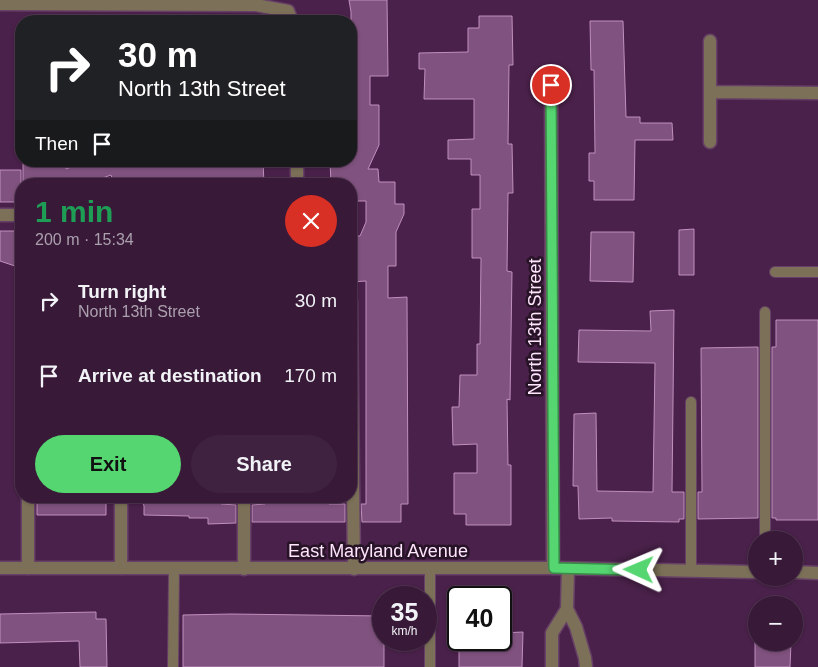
<!DOCTYPE html>
<meta charset="utf-8">
<style>
:root{--surface:#381938;--page:#3f2240;--text:#f1f3f6;--muted:#aba0ae;--line:#523853;--accent:#56d671}
body{margin:0;font-family:Helvetica,sans-serif;background:var(--page);color:var(--text);height:100vh;display:flex;flex-direction:column;font-size:19px;white-space:nowrap}
*{box-sizing:border-box;margin:0}
p{font-size:16px;color:var(--muted)}
.icon{flex:none;width:28px;height:28px;fill:none;stroke:currentColor;stroke-width:2;stroke-linecap:round;stroke-linejoin:round}
.map{position:relative;flex:1;overflow:hidden}
.sheet{position:absolute;left:15px;top:178px;width:342px;height:325px;display:flex;flex-direction:column;background:var(--surface);border-radius:20px;box-shadow:0 1px 4px #0004,0 0 0 1px var(--line)}
.sheet>*{flex:none}
.hud{position:absolute;left:15px;top:15px;width:342px;height:152px;border-radius:20px;box-shadow:0 1px 4px #0004,0 0 0 1px var(--line);background:#202124;color:#fff;overflow:hidden}
.controls{position:absolute;left:748px;top:531px;display:grid;gap:10px}
.controls a{display:grid;place-items:center;width:55px;height:55px;border-radius:50%;background:var(--surface);box-shadow:0 1px 4px #0004,0 0 0 1px var(--line);font-size:25px}
.speed{position:absolute;left:372px;top:586px;display:flex;gap:10px;font-size:25px;font-weight:700;text-align:center}
.speed>*{display:grid;place-content:center;width:65px;height:65px;border-radius:50%;background:var(--surface);box-shadow:0 1px 4px #0004,0 0 0 1px var(--line);line-height:1}
.speed small{font-size:12px;font-weight:400}
.speed .limit{border:2px solid #111;border-radius:8px;background:#fff;color:#111}
.pin{position:absolute;display:grid;place-items:center;width:42px;height:42px;color:#fff;margin:-21px;border:2px solid #fff;border-radius:50%;box-shadow:0 1px 5px #0007}
.me{position:absolute;width:55px;margin:-28px;rotate:271deg;stroke-linejoin:round;filter:drop-shadow(0 0 4px #0008)}
.turn{display:flex;align-items:center;gap:18px;height:105px;padding:0 20px;font-size:22px}
.turn .icon{width:65px;height:65px;stroke-width:2.5}
.turn b{display:block;font-size:35px;line-height:42px}
.then{display:flex;align-items:center;height:48px;padding:0 20px;background:#0003;gap:10px;font-size:19px}
.round{display:grid;place-items:center;flex:none;width:52px;height:52px;border-radius:26px;background:var(--page)}
.summary{display:flex;align-items:center;justify-content:space-between;height:85px;padding:0 20px}
h1{font-size:30px;font-weight:700;line-height:38px;color:#1e9e55}
.action{display:flex;gap:10px;margin-top:auto;padding:10px 20px}
.action a{flex:1;height:58px;border-radius:30px;background:var(--accent);color:#111;font-size:20px;font-weight:700;line-height:58px;text-align:center}
.action a+a{background:var(--page);color:var(--text)}
ul{padding:0;list-style:none}
li{display:flex;align-items:center;gap:15px;height:75px;padding:0 20px}
li div{flex:1}
li b{display:block;font-size:19px}
li em{font-style:normal}
.map>svg:first-child{display:block}
.building{fill:#80527f;stroke:#c08fbe}
.lines{fill:none;stroke-linecap:round;stroke-linejoin:round}
.service-casing{stroke:#674067;stroke-width:12}
.minor-casing{stroke:#674067;stroke-width:15}
.tertiary-casing{stroke:#674067;stroke-width:15}
.service{stroke:#7c7158;stroke-width:10}
.minor{stroke:#7c7158;stroke-width:12}
.tertiary{stroke:#7c7158;stroke-width:12}
.route-casing{stroke:#388b49;stroke-width:12}
.route{stroke:#56d671;stroke-width:9}
.labels{text-anchor:middle;dominant-baseline:central;stroke-width:5;stroke-linejoin:round;paint-order:stroke}
.street-label{font-size:18px;fill:#ffe4fd;stroke:#261325}
</style>
<div class="map">
<svg width="818" height="667" viewBox="0 0 818 667">
<rect width="100%" height="100%" fill="#4a214a"/>
<path class="building" d="M349,0H387L388,76H370V105H379V145L368,169H378L379,182H395V204H404V214L396,232V266H388V298L407,297L408,504H401V522H362L361,504H366V281L351,282V236H360L366,222V201H351V184H331L330,161H351V12Z
M479,16H512L513,65H509L508,144H512L513,193H508L507,271L512,272L510,400L507,399L508,465H511V525H466V514H454V473H477V444L453,445L452,407H459L460,375H477V344H480L481,258H472V209H480V175H471V159H448V140L474,139V99H424L425,69H419V53L468,52V28H479Z
M590,21H623L626,117H640V123H672L673,140H635L634,200H594V181H589V153H595L594,70H591Z
M23,161H66V169L88,161H178L179,163L205,161L206,164L263,161L264,184H114L111,175L91,182L23,184Z
M0,170H21V202H0Z
M694,229V275H679V230Z
M0,231H21V268L0,261Z
M591,232H634L633,282L590,281Z
M674,310L672,492H684V519H679V522L612,521V518L579,519L578,486H573L574,414L596,413L597,491L653,492L655,363L578,362L579,330L651,331L650,311Z
M776,320H818V520H776V518H772V347H776Z
M758,347V518L698,519V492H702L701,348Z
M37,496H106V515H37Z
M141,496H221V504L236,505V523L208,524V518H189V516L144,515V506Z
M264,496H329V504H345V522H252V505L265,504Z
M96,612V619H106L107,667H80L79,641L0,643V614Z
M231,614L384,616V667H183V615Z
M523,632L522,667H459V640H501V633Z
M755,642H791L790,667H755Z"/>
<g class="lines">
<defs>
<path id="service" d="M775,272H818
M765,312V540
M691,402V571
M430,569V667
M173,667L174,569"/>
<path id="minor" d="M0,4L256,5L288,11L292,21
M710,41V92L818,93
M551,85L553,568
M710,142V92
M297,161V184
M0,215H21
M351,301L354,569
M28,496V568
M244,496V569
M121,568V496
M568,569L567,609L576,627L585,658L586,667
M552,667V633L567,609"/>
<path id="tertiary" d="M0,568H553L756,572
M794,572L818,573"/>
</defs>
<use href="#service" class="service-casing"/>
<use href="#minor" class="minor-casing"/>
<use href="#tertiary" class="tertiary-casing"/>
<use href="#service" class="service"/>
<use href="#minor" class="minor"/>
<use href="#tertiary" class="tertiary"/>
</g>
<g class="lines">
<defs>
<path id="route" d="M551,85L554,568L639,570"/>
</defs>
<use href="#route" class="route-casing"/>
<use href="#route" class="route"/>
</g>
<g class="labels">
<g class="street-label">
<text transform="translate(535 327) rotate(-90)">North 13th Street</text>
<text x="378" y="551">East Maryland Avenue</text>
</g>
</g>
</svg>
<div class="controls">
<a>+</a>
<a>−</a>
</div>
<div class="speed"><div>35<small>km/h</small></div><div class="limit">40</div></div>
<div class="pin" style="left:551px;top:85px;background:#d93025"><svg class="icon" aria-label="arrive" viewBox="0 0 24 24"><path d="M6 21V4h12l-3 4 3 4H6"/></svg></div>
<svg class="me" style="left:639px;top:570px" viewBox="-20 -20 40 40"><path d="M0-17L14 15 0 8-14 15z" fill="#56d671" stroke="#fff" stroke-width="4"/></svg>
<div class="hud">
<div class="turn"><svg class="icon" aria-label="right" viewBox="0 0 24 24"><path d="M7 20v-9h11M14 6l5 5-5 5"/></svg><div><b>30 m</b>North 13th Street</div></div>
<div class="then">Then<svg class="icon" aria-label="arrive" viewBox="0 0 24 24"><path d="M6 21V4h12l-3 4 3 4H6"/></svg></div>
</div>
<section class="sheet">
<div class="summary"><div><h1>1 min</h1><p>200 m · 15:34</p></div><a class="round" style="background:#d93025;color:#fff"><svg class="icon" aria-label="close" viewBox="0 0 24 24"><path d="M6 6l12 12M18 6L6 18"/></svg></a></div>
<ul>
<li><svg class="icon" aria-label="right" viewBox="0 0 24 24"><path d="M7 20v-9h11M14 6l5 5-5 5"/></svg><div><b>Turn right</b><p>North 13th Street</p></div><em>30 m</em></li>
<li><svg class="icon" aria-label="arrive" viewBox="0 0 24 24"><path d="M6 21V4h12l-3 4 3 4H6"/></svg><div><b>Arrive at destination</b></div><em>170 m</em></li>
</ul>
<div class="action"><a>Exit</a><a>Share</a></div>
</section>
</div>
